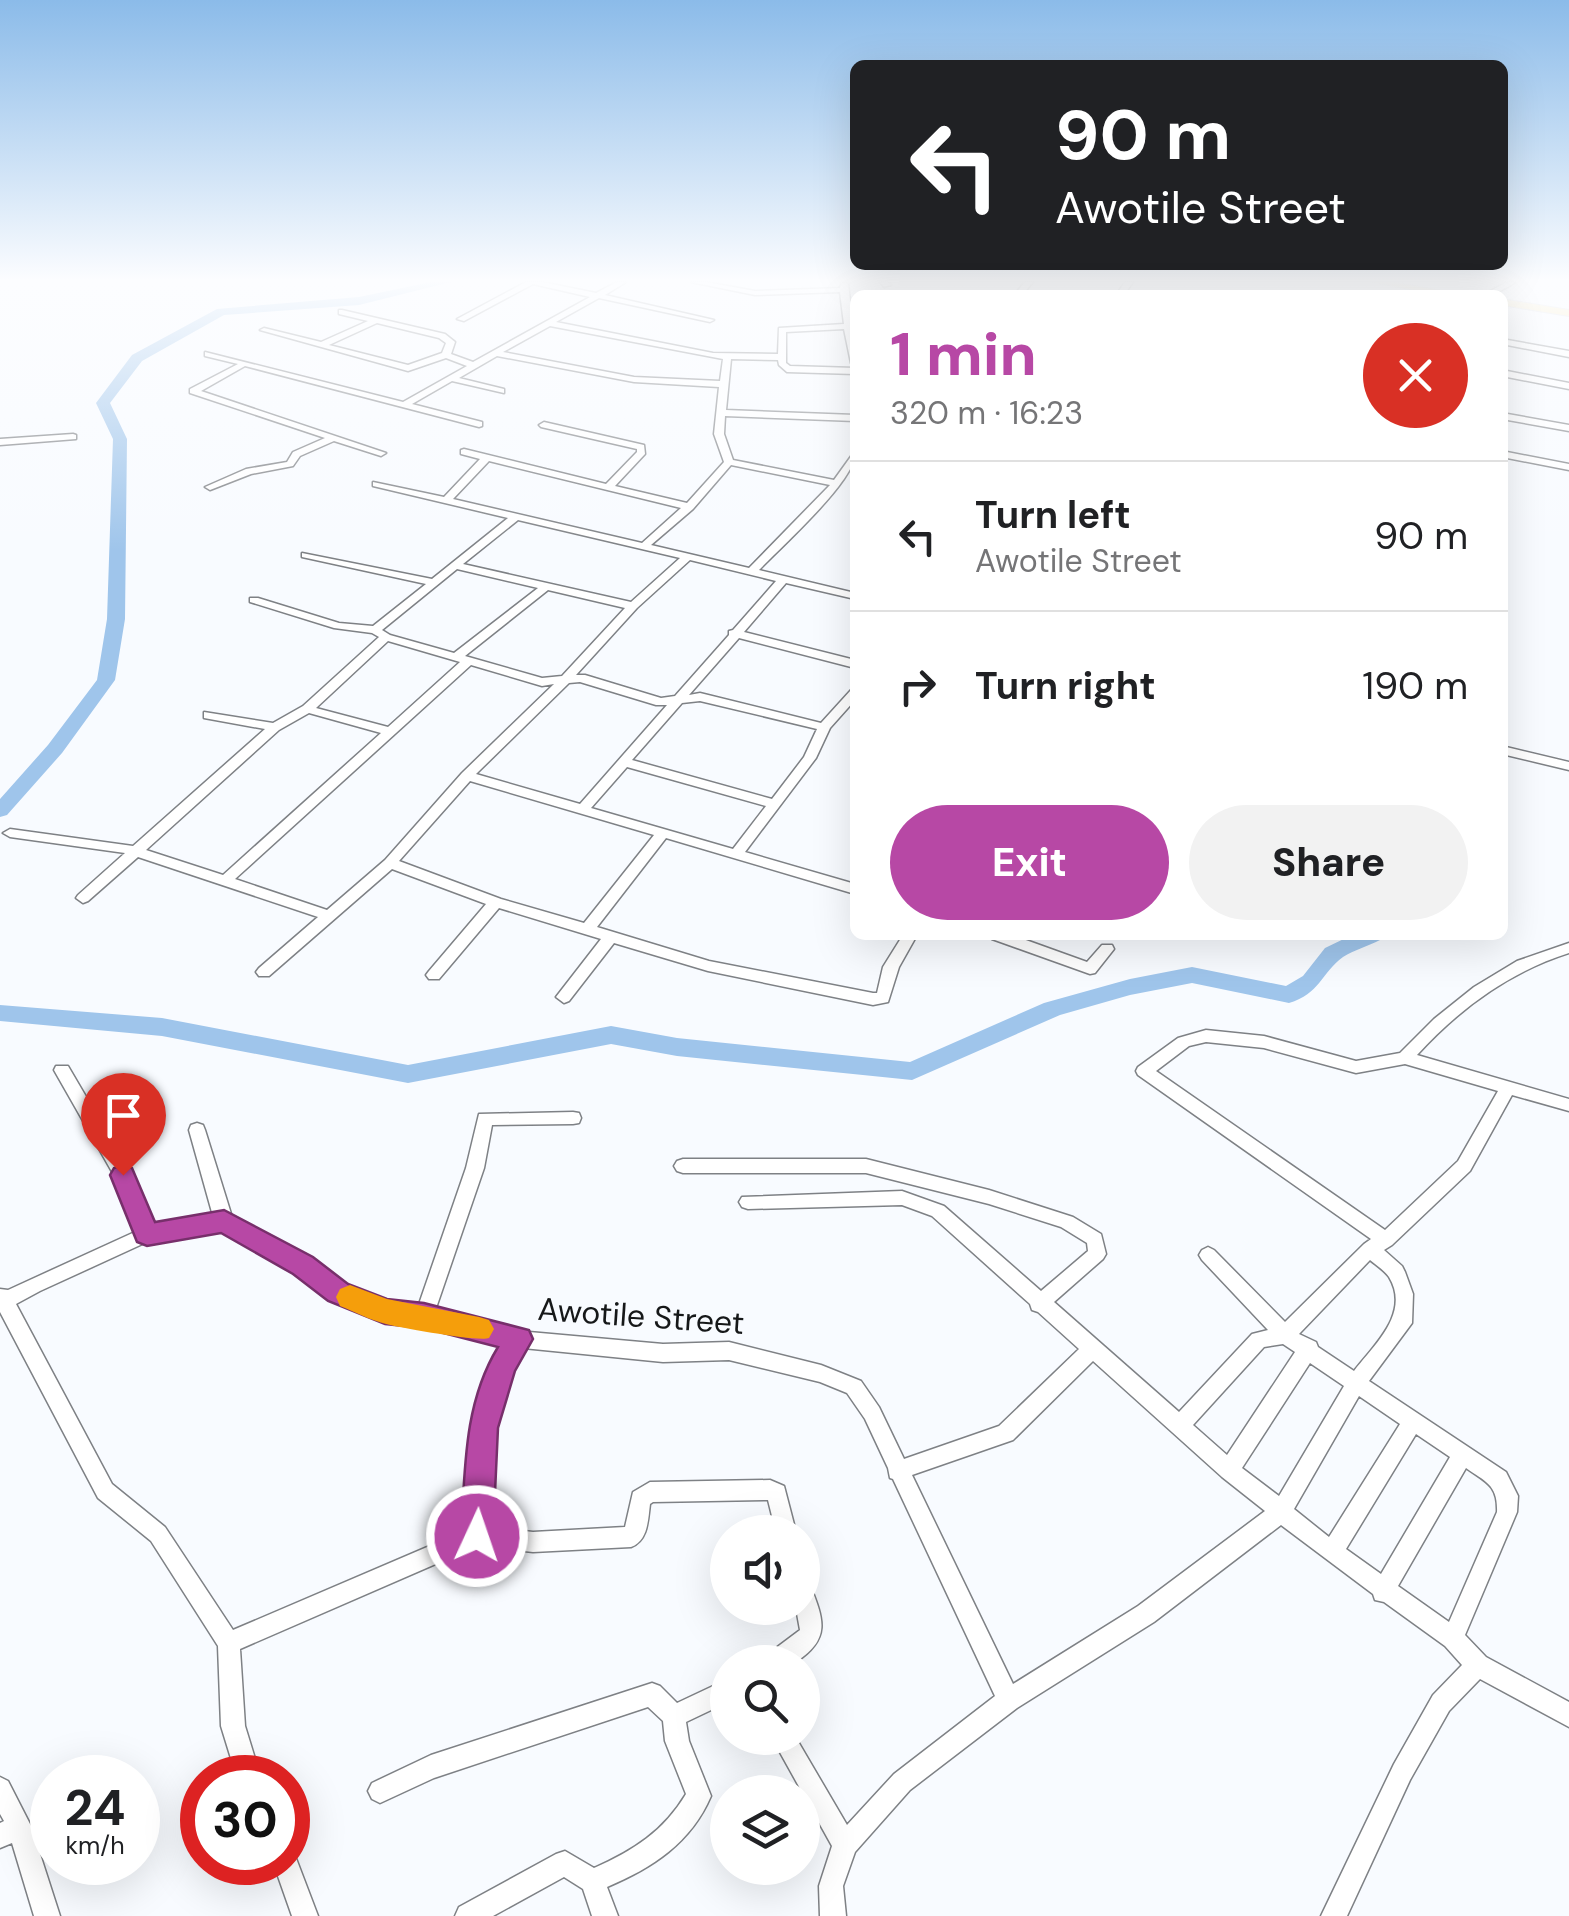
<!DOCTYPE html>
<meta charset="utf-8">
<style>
:root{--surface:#fff;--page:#f2f2f2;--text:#202124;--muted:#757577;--line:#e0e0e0;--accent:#b748a5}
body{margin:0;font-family:"DM Sans",sans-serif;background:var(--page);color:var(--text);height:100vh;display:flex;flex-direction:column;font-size:38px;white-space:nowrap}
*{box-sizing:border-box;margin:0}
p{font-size:32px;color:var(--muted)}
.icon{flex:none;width:55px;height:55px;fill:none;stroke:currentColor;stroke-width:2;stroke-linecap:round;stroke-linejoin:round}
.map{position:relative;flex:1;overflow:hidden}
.panel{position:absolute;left:850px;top:290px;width:658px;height:650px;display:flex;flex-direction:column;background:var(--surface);border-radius:15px;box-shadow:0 10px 40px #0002}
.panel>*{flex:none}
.hud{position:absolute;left:850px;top:60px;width:658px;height:210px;border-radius:15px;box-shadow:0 10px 40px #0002;background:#202124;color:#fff;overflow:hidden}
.controls{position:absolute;left:710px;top:1515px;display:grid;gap:20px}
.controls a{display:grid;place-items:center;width:110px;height:110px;border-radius:50%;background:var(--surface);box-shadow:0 10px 40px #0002;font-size:50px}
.speed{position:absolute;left:30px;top:1755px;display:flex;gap:20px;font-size:50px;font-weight:700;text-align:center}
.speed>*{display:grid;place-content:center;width:130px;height:130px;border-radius:50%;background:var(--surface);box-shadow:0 10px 40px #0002;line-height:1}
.speed small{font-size:25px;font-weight:400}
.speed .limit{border:15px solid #d22;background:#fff;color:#111}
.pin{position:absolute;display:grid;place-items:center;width:85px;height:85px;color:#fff;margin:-102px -42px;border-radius:50% 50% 50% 0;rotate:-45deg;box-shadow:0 0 10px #0007}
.pin .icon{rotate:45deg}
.me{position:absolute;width:110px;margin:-55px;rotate:3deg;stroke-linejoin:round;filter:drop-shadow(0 0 8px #0008)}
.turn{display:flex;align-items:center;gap:35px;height:210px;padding:0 40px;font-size:45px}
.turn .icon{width:130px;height:130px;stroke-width:2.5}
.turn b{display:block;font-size:70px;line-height:85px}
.round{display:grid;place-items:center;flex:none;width:105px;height:105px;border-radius:52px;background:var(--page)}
.headline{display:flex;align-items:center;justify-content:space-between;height:170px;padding:0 40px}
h1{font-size:60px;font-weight:800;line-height:75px;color:var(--accent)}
.action{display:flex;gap:20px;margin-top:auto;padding:20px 40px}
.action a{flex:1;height:115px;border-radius:60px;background:var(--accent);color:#fff;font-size:40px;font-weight:800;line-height:115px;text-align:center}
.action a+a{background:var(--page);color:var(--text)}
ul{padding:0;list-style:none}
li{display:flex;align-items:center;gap:30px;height:150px;padding:0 40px;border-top:2px solid var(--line)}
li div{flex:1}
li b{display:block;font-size:38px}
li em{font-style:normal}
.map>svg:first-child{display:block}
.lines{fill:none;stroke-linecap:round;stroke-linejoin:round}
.river{fill:#9fc5eb;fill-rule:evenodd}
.minor-casing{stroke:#7e8185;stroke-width:3}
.major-casing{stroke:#d5d5d6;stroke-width:2}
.minor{fill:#fff;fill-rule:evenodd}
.major{fill:#fbe49d;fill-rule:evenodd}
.route{fill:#b748a5;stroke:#772f6b;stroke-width:2.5}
.slow{fill:#f59e0b}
.labels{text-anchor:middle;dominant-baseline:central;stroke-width:10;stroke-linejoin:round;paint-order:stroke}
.near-street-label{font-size:32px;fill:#161819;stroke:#f8fbff}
</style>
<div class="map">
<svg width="1569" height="1916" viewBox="0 0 1569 1916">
<rect width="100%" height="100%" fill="#f8fbff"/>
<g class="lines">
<path class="river" d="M431,282H451L359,305L224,315L142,361L110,403L127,439L125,619L115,680L62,753L7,815L0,817V799L48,745L97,680L107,619L113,439L96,403L132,355L217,309L359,297Z
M1352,935H1383L1380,940C1368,946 1354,950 1343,957C1321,973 1320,994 1289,1003L1192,983L1130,995L1060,1015L912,1080L677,1056L611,1044L408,1083L162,1036L0,1021V1005L162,1018L408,1065L611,1026L677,1038L910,1062L1044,1003L1130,979L1192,967L1286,986L1303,976L1325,948Z"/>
<defs>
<path id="minor" d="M526,282H542L596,293L617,282H626L605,295L714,320L710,322L599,298L556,322L713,353L778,354L779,328L844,324L840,292L755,295L691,282H706L755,291L840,288L841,282L848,284L855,342V366L851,363L844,329L786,332V363L790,366L855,368V374L787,372L779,365L778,360L731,359L726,410L855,415V421L725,416L724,434L733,460L834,480L852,455L855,454C855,481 780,548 759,570L855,593V599L786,583L744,632L855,660V668L739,638L689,695L700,693L821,723L851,690L855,689V700L830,728L816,758L745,852L855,884V894L666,838L597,927L709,961L873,993H877L883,967L903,935H917L899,967L888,1002L873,1005L708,971L614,943L569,1001L564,1003L556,997L601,939L499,908L439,979H429L426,975L429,971L486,904L392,869L269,976H259L256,972L259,968L318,917L138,857L88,901L83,903L76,898L78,895L125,853L10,837L3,833L10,829L133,846L265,729L204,718V712L273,723L303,706L379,637L372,633L334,628L250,602V598H258L339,623L373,626L426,584L302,557V553L432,579L508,518L373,486V482L444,497L480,459L461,454V450L464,449L606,484L637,452V449L541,427L539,425L544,422L644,445L645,454L615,486L687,503L724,462L714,434L719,387L634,382L497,356L459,378L504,389V393L452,381L412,404L482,422V426L479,427L245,366L201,391L386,453L381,456L334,441L300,456L293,466L251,474L210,490L205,487L246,469L287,462L293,452L325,438L190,393V389L238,364L205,356V352L403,402L467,366L446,358L408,371L260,330L264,328L321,342L368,321L339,314V310H342L445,334L455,342L451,354L473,362L590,297L533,284L464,321L457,319ZM377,323L439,338L446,343L442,353L408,365L329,345ZM550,326L723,359L720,381L634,377L503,352ZM489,461L681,508L642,543L453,499ZM731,465L830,485L749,568L651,545L693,509ZM518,520L680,558L631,602L463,564ZM690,560L776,581L733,630L729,631V635L675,696L661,698L585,675H576L637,608ZM457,569L538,588L454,653L390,635L382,630ZM548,590L625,608L562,676L542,678L465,656ZM388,641L460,662L388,727L316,708ZM471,665L542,686L554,684L462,773L385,860L327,910L235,879ZM580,682L656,705H667L580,804L476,774L569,683ZM700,701L817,729L804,757L772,799L632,760L682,703ZM309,713L381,733L223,875L146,850L279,730ZM627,767L766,806L733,849L591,808ZM470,781L654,835L584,923L501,899L399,861Z
M880,282H888L891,285L884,287Z
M1025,282H1033L1022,295H1014Z
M1125,282H1133L1124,295H1116Z
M1507,282H1516L1493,295H1483Z
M1502,339L1569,351V357L1502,344Z
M1502,370L1569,383V389L1502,376Z
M1502,413L1569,425V431L1502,419Z
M73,434L76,435V439L0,445V439Z
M1502,451L1569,464V470L1502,457Z
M1502,746L1569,762V770L1502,754Z
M990,935H1012L1087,962L1102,945H1112L1114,949L1095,973L1090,974L992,939Z
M1569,943V953C1509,972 1459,1009 1417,1055L1569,1099V1111L1512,1095L1470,1171L1392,1245L1384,1250L1402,1266L1405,1272L1413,1294L1412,1323L1369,1381L1506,1472L1518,1496L1517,1512L1465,1635L1486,1657L1569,1702V1727L1480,1679L1449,1711L1410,1780L1347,1916H1321L1394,1764L1433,1695L1462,1665L1445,1646L1384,1602L1375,1600L1373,1594L1281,1525L1154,1622L1017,1708L910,1790L855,1852L843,1886L846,1916H820L819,1886L832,1846L772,1738H796L847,1825L894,1774L995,1696L893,1479L890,1478L888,1468L865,1419L847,1393L820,1382L729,1360L663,1362L523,1348C494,1405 491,1464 488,1527L533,1532L625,1527L633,1492L650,1482L770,1480L784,1486L796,1532H776L768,1500L653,1502L650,1504C648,1520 648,1541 631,1547L533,1552L477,1546L240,1649L245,1726L261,1778H237L221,1726L218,1646L151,1541L98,1498L0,1312V1289L8,1290L137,1231L115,1177L54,1070L56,1066H68L129,1170L153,1226L213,1216L189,1130L191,1125L197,1123L203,1125L205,1130L232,1217L309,1260L345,1286L386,1303L418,1307L466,1168L479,1114L573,1112L579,1113L581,1118L579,1123L573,1124L492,1125L484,1168L435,1311L518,1331L663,1344L729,1342L821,1365L861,1381L879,1407L904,1459L999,1426L1079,1349L1038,1312L1032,1310L1030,1304L932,1216L902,1205L748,1209L742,1207L739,1202L742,1197L902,1191L944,1206L1041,1291L1088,1251L1087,1243L1061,1227L989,1204L866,1173H683L677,1171L674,1166L677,1161L683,1159H866L989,1190L1073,1217L1101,1234L1106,1254L1103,1259L1054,1302L1179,1412L1252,1334L1268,1330L1202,1260L1199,1255L1202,1250L1208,1247L1214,1250L1285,1322L1364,1244L1371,1239L1138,1075L1136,1071L1138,1067L1178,1038L1206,1030L1264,1036L1356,1061L1400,1053L1434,1019L1474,987L1517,961ZM1206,1042L1264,1048L1356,1073L1405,1064L1498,1091L1458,1161L1385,1230L1156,1071L1189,1046ZM222,1230L297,1270L331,1298L378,1317L424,1324L505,1344C475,1403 470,1465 467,1530L233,1630L165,1527L112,1484L16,1304L40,1291L149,1241ZM1370,1260C1376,1265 1385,1271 1389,1277C1411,1313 1374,1345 1354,1371L1318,1347L1316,1342L1299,1334ZM1283,1344L1295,1352L1227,1455L1193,1425L1264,1347ZM1093,1361L1222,1477L1265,1511L1138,1606L1013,1684L912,1475L1013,1440ZM1310,1363L1344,1386L1279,1496L1242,1468ZM1359,1396L1400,1424L1329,1537L1294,1509ZM1416,1434L1450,1457L1381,1574L1346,1549ZM1466,1468C1486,1482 1498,1485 1497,1512L1449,1622L1398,1586Z
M802,1582L810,1585C824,1620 831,1639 796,1662H765L768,1654L800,1630L796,1608H802Z
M728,1679V1702L686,1722L689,1741L711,1796C691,1843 652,1868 607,1887L618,1916H592L583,1889L564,1877L493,1916H455L459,1907L556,1854L565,1851L594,1868C633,1851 664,1831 686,1794L665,1741L663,1721L648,1707L434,1778L380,1803L372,1799L368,1791L372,1783L431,1755L652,1683L660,1686L677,1703Z
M0,1777L8,1781L31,1826L60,1916H34L12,1843L0,1848V1823L4,1821L0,1814Z
M288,1851L294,1853L318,1916H292L273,1862H288Z"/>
<path id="major" d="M1373,282H1393L1463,295H1441Z
M1502,299L1569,310V316L1502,305Z"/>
</defs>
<use href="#minor" class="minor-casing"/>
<use href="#major" class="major-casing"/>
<use href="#minor" class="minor"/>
<use href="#major" class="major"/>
</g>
<linearGradient id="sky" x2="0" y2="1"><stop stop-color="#8bbbe9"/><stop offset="0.51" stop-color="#fcfdff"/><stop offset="1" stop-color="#fcfdff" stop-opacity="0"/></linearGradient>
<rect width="1569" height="550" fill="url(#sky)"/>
<path class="route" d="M123,1165L132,1168L155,1222L224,1210L313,1257L348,1284L387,1299L424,1303L529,1330L533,1339L515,1371L498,1428L493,1536L488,1548L477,1552L466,1548L461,1536C465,1472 463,1404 498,1347L424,1328L385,1324L328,1301L293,1274L221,1233L147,1246L137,1242L110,1175L114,1168Z"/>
<path class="slow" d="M350,1285L387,1299L479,1317L489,1320L494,1329L489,1338C479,1342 402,1328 386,1324C370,1320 355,1312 340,1306L336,1297L340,1289Z"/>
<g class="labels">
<g class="near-street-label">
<text transform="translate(641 1316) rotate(4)">Awotile Street</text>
</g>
</g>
</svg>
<div class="controls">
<a><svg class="icon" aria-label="sound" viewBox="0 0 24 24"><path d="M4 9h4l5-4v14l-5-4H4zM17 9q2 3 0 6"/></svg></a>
<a><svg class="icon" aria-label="search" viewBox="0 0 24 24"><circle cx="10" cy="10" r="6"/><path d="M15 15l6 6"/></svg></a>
<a><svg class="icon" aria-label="layers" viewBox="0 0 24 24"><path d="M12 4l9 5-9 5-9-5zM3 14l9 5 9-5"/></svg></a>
</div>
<div class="speed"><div>24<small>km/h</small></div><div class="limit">30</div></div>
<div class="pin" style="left:123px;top:1175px;background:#d93025"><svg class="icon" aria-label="arrive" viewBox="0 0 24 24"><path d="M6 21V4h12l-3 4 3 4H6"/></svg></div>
<svg class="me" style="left:477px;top:1536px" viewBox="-20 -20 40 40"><circle r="17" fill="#b748a5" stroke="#fff" stroke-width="3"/><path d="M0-11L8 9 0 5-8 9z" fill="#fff"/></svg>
<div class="hud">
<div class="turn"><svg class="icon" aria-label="left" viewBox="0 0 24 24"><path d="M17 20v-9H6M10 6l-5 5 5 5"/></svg><div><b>90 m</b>Awotile Street</div></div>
</div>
<section class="panel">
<div class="headline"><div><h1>1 min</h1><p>320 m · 16:23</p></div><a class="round" style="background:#d93025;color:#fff"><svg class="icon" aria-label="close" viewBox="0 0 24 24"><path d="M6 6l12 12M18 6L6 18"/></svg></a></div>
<ul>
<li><svg class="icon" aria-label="left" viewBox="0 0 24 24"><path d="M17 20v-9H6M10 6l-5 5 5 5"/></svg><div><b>Turn left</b><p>Awotile Street</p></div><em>90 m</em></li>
<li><svg class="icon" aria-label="right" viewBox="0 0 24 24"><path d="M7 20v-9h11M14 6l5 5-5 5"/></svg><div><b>Turn right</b></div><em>190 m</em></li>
</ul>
<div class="action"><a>Exit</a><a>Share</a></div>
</section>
</div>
